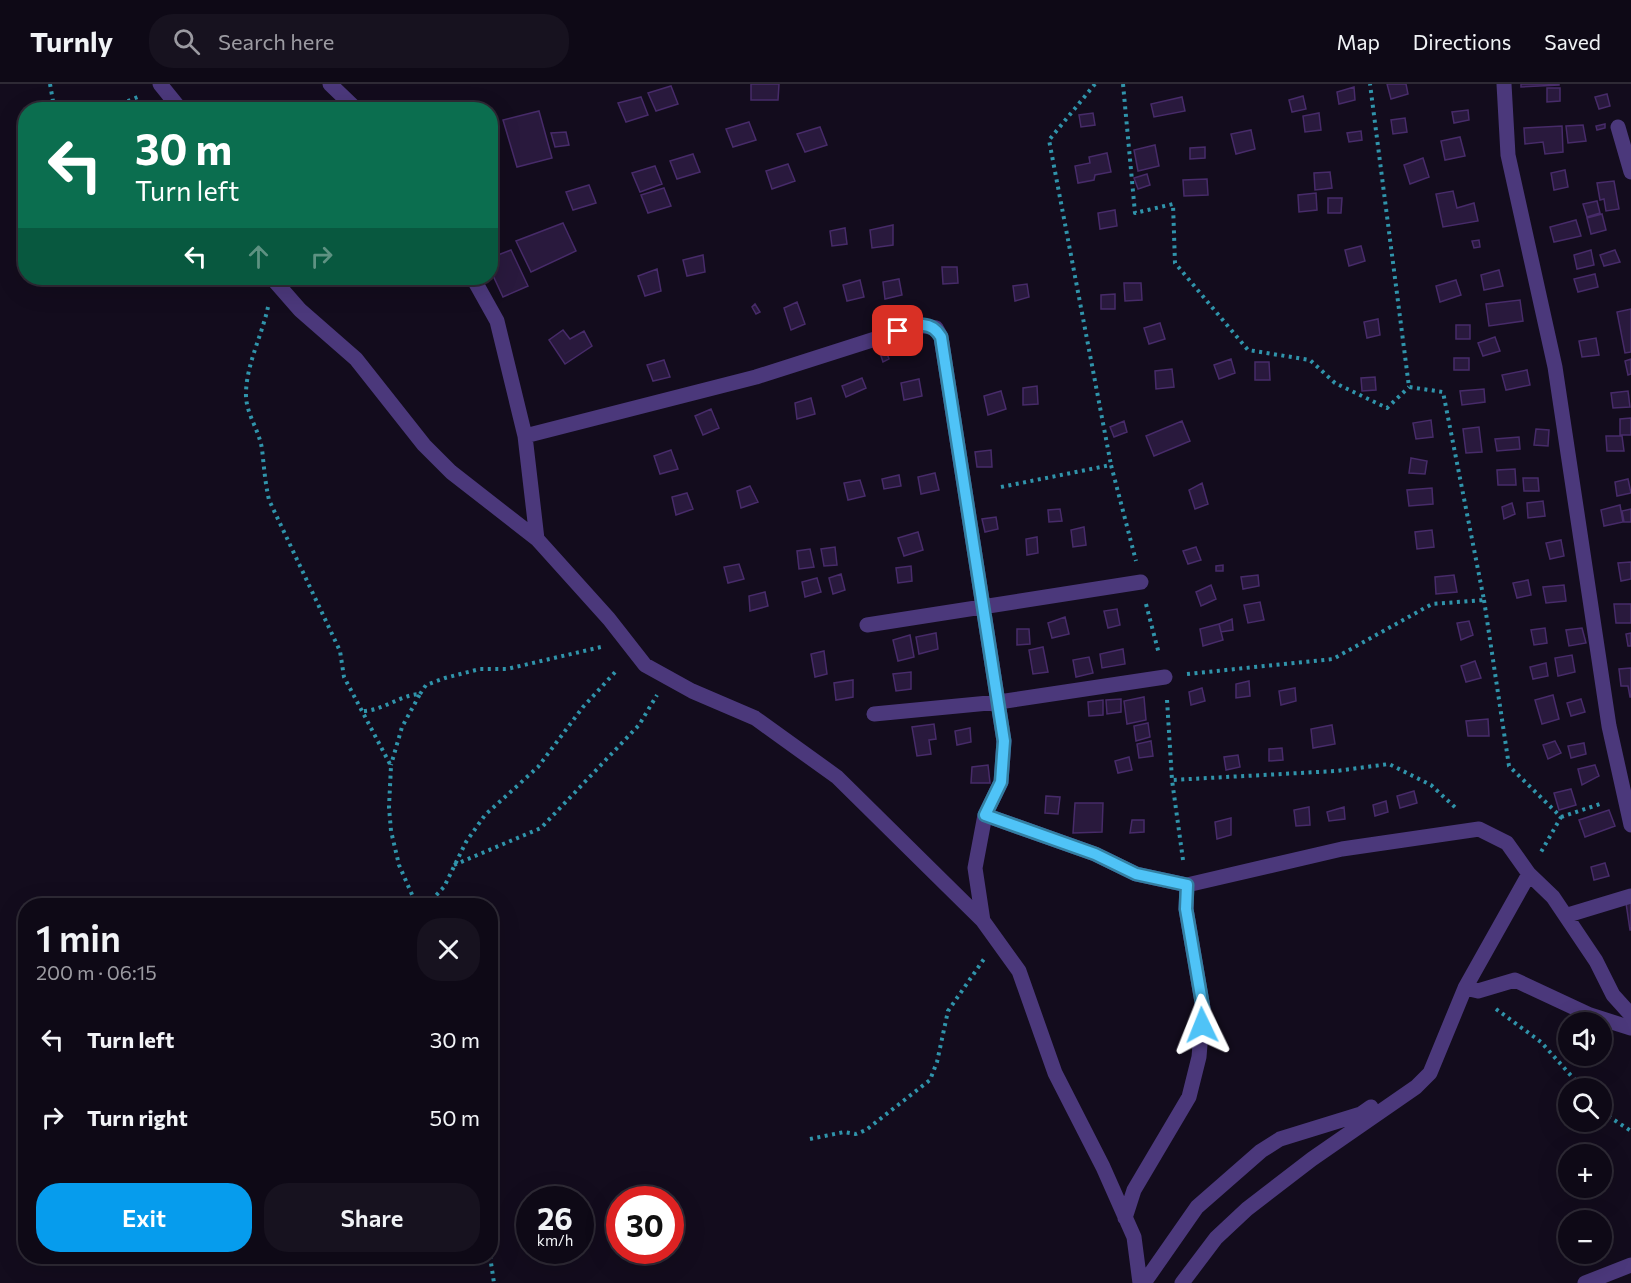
<!DOCTYPE html>
<meta charset="utf-8">
<style>
:root{--surface:#0e0916;--page:#17121f;--text:#f1f3f6;--muted:#9b9aa1;--line:#2e2a35;--accent:#069ced}
body{margin:0;font-family:Commissioner,sans-serif;background:var(--page);color:var(--text);height:100vh;display:flex;flex-direction:column;font-size:22px;white-space:nowrap}
*{box-sizing:border-box;margin:0}
p{font-size:20px;color:var(--muted)}
.icon{flex:none;width:33px;height:33px;fill:none;stroke:currentColor;stroke-width:2;stroke-linecap:round;stroke-linejoin:round}
.map{position:relative;flex:1;overflow:hidden}
.sheet{position:absolute;left:18px;top:814px;width:480px;height:366px;display:flex;flex-direction:column;background:var(--surface);border-radius:24px;box-shadow:0 6px 24px #0002,0 0 0 2px var(--line)}
.sheet>*{flex:none}
.banner{position:absolute;left:18px;top:18px;width:480px;height:183px;border-radius:24px;box-shadow:0 6px 24px #0002,0 0 0 2px var(--line);background:#0b6e4f;color:#fff;overflow:hidden}
.buttons{position:absolute;left:1558px;top:928px;display:grid;gap:12px}
.buttons a{display:grid;place-items:center;width:54px;height:54px;border-radius:50%;background:var(--surface);box-shadow:0 6px 24px #0002,0 0 0 2px var(--line);font-size:30px}
.speed{position:absolute;left:516px;top:1102px;display:flex;gap:12px;font-size:30px;font-weight:700;text-align:center}
.speed>*{display:grid;place-content:center;width:78px;height:78px;border-radius:50%;background:var(--surface);box-shadow:0 6px 24px #0002,0 0 0 2px var(--line);line-height:1}
.speed small{font-size:15px;font-weight:400}
.speed .limit{border:9px solid #d22;background:#fff;color:#111}
.pin{position:absolute;display:grid;place-items:center;width:51px;height:51px;color:#fff;margin:-26px;border-radius:12px;box-shadow:0 3px 9px #0006}
.me{position:absolute;width:66px;margin:-33px;rotate:358deg;stroke-linejoin:round;filter:drop-shadow(0 0 4px #0008)}
.turn{display:flex;align-items:center;gap:21px;height:126px;padding:0 18px;font-size:27px}
.turn .icon{width:78px;height:78px;stroke-width:2.5}
.turn b{display:block;font-size:42px;line-height:51px}
.lanes{display:flex;align-items:center;height:57px;padding:0 18px;background:#0003;justify-content:center;gap:30px;direction:ltr}
.lanes .off{opacity:.35}
.round{display:grid;place-items:center;flex:none;width:63px;height:63px;border-radius:24px;background:var(--page)}
.headline{display:flex;align-items:center;justify-content:space-between;height:102px;padding:0 18px}
h1{font-size:36px;font-weight:600;line-height:45px}
.action{display:flex;gap:12px;margin-top:auto;padding:12px 18px}
.action a{flex:1;height:69px;border-radius:24px;background:var(--accent);color:#fff;font-size:24px;font-weight:600;line-height:69px;text-align:center}
.action a+a{background:var(--page);color:var(--text)}
ul{padding:0;list-style:none}
li{display:flex;align-items:center;gap:18px;height:78px;padding:0 18px}
li div{flex:1}
li b{display:block;font-size:22px}
li em{font-style:normal}
header{display:flex;align-items:center;gap:36px;box-sizing:border-box;height:84px;padding:0 30px;background:var(--surface);border-bottom:2px solid var(--line)}
header strong{font-size:28px}
nav{display:flex;gap:33px;margin-inline-start:auto;font-size:21px}
.search{width:420px;height:54px;background:var(--page);display:flex;align-items:center;gap:15px;box-sizing:border-box;padding:0 21px;border-radius:24px;color:var(--muted);font-size:22px}
.map>svg:first-child{display:block}
.building{fill:#29193d;stroke:#472b69;stroke-width:1.5}
.lines{fill:none;stroke-linecap:round;stroke-linejoin:round}
.path{stroke:#3094ab;stroke-width:4;stroke-dasharray:3 4.5;stroke-linecap:butt}
.street{stroke:#4b387b;stroke-width:15}
.route-casing{stroke:#337fa1;stroke-width:15}
.route{stroke:#4fc3f7;stroke-width:10}
</style>
<header>
<strong>Turnly</strong>
<div class="search"><svg class="icon" aria-label="search" viewBox="0 0 24 24"><circle cx="10" cy="10" r="6"/><path d="M15 15l6 6"/></svg>Search here</div>
<nav><a>Map</a><a>Directions</a><a>Saved</a></nav>
</header>
<div class="map">
<svg width="1631" height="1199" viewBox="0 0 1631 1199">
<rect width="100%" height="100%" fill="#130c1d"/>
<path class="building" d="M751,0H779L778,16H751Z
M1387,0H1406L1408,10L1391,15Z
M1521,0H1559V1L1521,3Z
M671,2L678,20L656,27L648,9Z
M1354,3L1355,16L1339,20L1337,8Z
M1547,4H1560V17L1547,18Z
M1607,10L1610,22L1599,25L1595,13Z
M1303,12L1306,25L1292,28L1289,16Z
M641,13L648,31L626,38L618,19Z
M1182,13L1185,27L1154,33L1151,20Z
M1468,26L1469,36L1454,39L1452,28Z
M539,27L552,74L517,83L503,36Z
M1093,29L1095,41L1081,43L1079,31Z
M1319,29L1321,46L1305,48L1303,32Z
M1405,34L1407,48L1393,50L1391,36Z
M749,38L756,56L733,63L726,45Z
M1605,40V44L1597,46L1596,42Z
M1583,41L1586,57L1568,59L1566,42Z
M1562,42L1563,68L1545,70L1543,58L1525,60L1524,44Z
M820,43L827,61L805,68L797,50Z
M1251,46L1255,65L1236,70L1231,50Z
M1361,47L1362,56L1349,58L1347,49Z
M566,48L569,61L555,63L551,49Z
M1460,53L1465,72L1445,76L1441,57Z
M1155,61L1159,82L1138,87L1134,66Z
M1205,63V74L1190,75V64Z
M1107,69L1111,88L1095,91L1094,96L1078,99L1075,82L1090,79L1089,73Z
M693,70L700,88L677,95L670,77Z
M1423,74L1429,93L1410,100L1404,81Z
M788,80L795,97L772,105L766,87Z
M655,82L662,100L640,108L632,89Z
M1565,86L1568,103L1554,106L1551,89Z
M1330,88L1332,104L1315,106L1314,89Z
M1147,90L1150,101L1138,105L1134,94Z
M1207,95L1208,111L1184,112L1183,96Z
M1614,97L1619,125L1606,127L1604,115L1600,116L1597,99Z
M589,101L596,119L573,126L566,108Z
M664,104L671,122L648,129L641,111Z
M1453,107L1457,124L1474,119L1478,137L1443,143L1436,110Z
M1316,109L1317,126L1299,128L1298,111Z
M1328,114H1342L1341,129H1328Z
M1597,117L1600,129L1587,133L1583,120Z
M1115,126L1117,142L1100,145L1098,129Z
M1602,130L1606,146L1591,150L1587,134Z
M1576,136L1581,152L1554,158L1550,143Z
M563,139L576,167L531,188L516,157Z
M893,141V161L872,164L870,146Z
M845,144L847,160L832,162L830,147Z
M1479,156L1480,163L1474,164L1472,157Z
M1361,162L1365,177L1349,182L1345,166Z
M511,166L528,202L503,213L490,185V174Z
M1591,166L1594,181L1577,185L1574,171Z
M1615,166L1620,178L1604,182L1600,171Z
M703,171L705,188L687,192L683,176Z
M942,183H957L958,199L943,200Z
M657,185L661,207L645,212L638,192Z
M1499,186L1503,202L1484,206L1481,191Z
M1595,190L1598,203L1578,208L1574,195Z
M899,195L902,211L885,215L883,198Z
M860,196L864,213L847,217L843,201Z
M1456,196L1461,211L1440,218L1436,202Z
M1124,199H1141L1142,216L1125,217Z
M1027,200L1029,213L1015,217L1013,202Z
M1115,210V225H1101V211Z
M1520,216L1523,237L1489,242L1486,220Z
M797,218L805,240L791,246L784,224Z
M755,220L760,228L756,230L752,223Z
M1631,225V268L1625,269L1617,228Z
M1378,235L1380,251L1367,254L1364,238Z
M1160,239L1165,255L1149,260L1144,244Z
M1456,241H1470V255H1456Z
M563,246L570,255L584,247L592,262L565,280L549,256Z
M1495,253L1500,267L1483,272L1478,259Z
M1596,254L1599,271L1582,273L1579,257Z
M886,267L889,275L883,278L880,269Z
M1454,274H1469V286H1454Z
M1231,275L1235,289L1219,295L1214,281Z
M1631,275V290L1628,291L1625,277Z
M664,276L670,293L653,297L647,281Z
M1255,278H1269L1270,296H1255Z
M1172,285L1174,303L1156,305L1155,287Z
M1527,286L1530,301L1506,306L1502,291Z
M1375,293L1376,306L1362,307L1361,294Z
M862,294L866,304L846,313L842,302Z
M919,295L922,312L904,316L901,299Z
M1037,302L1038,320L1023,321V304Z
M1484,305L1485,318L1462,321L1460,307Z
M1001,307L1006,325L988,331L984,312Z
M1628,307L1630,323L1613,324L1611,309Z
M811,314L815,330L797,335L795,319Z
M711,325L719,344L703,351L695,332Z
M1631,334V351H1620V335Z
M1431,336L1433,353L1416,355L1413,339Z
M1124,337L1127,348L1114,353L1110,343Z
M1182,337L1190,357L1154,372L1146,352Z
M1479,343L1482,368L1466,369L1463,345Z
M1536,345L1549,346L1548,362L1534,361Z
M1606,352H1622L1624,367H1607Z
M1519,353L1520,365L1497,367L1495,355Z
M671,366L678,385L660,390L654,372Z
M991,366L992,383H977L975,368Z
M1411,374L1427,377L1425,390L1409,389Z
M1515,385L1516,401H1498L1497,386Z
M935,389L939,406L921,410L918,393Z
M899,391L901,402L884,405L882,395Z
M1523,394H1538L1539,407H1524Z
M1628,395L1631,409L1617,412L1615,398Z
M860,396L865,412L848,416L844,399Z
M1202,399L1208,420L1195,425L1189,406Z
M750,402L758,418L741,424L737,407Z
M1432,404L1433,420L1409,422L1407,406Z
M687,409L693,425L676,431L672,413Z
M1543,417L1545,432L1528,434L1527,419Z
M1512,419L1515,430L1504,435L1502,423Z
M1620,421L1623,438L1604,442L1601,426Z
M1060,425L1062,437L1049,438L1048,426Z
M1631,425V438H1624L1622,427Z
M996,433L998,445L985,448L982,435Z
M1084,443L1086,461L1073,463L1071,446Z
M1432,446L1434,463L1417,465L1415,448Z
M918,448L923,466L904,472L898,454Z
M1037,453L1038,469L1027,471L1026,455Z
M1561,456L1564,472L1550,475L1546,459Z
M835,463L837,481L824,482L821,465Z
M1196,463L1201,476L1188,480L1183,467Z
M810,465L814,483L799,485L797,467Z
M1631,478V495L1621,497L1618,479Z
M739,480L744,495L728,499L724,483Z
M1223,481V487H1216V482Z
M911,482L912,497L898,499L896,484Z
M841,490L845,506L833,510L829,494Z
M1258,491L1259,502L1243,505L1241,493Z
M1454,491L1457,508L1436,510L1435,493Z
M817,494L821,508L805,513L802,498Z
M1528,496L1531,511L1517,514L1513,499Z
M1211,501L1216,515L1201,522L1196,508Z
M1564,501L1566,517L1546,519L1543,503Z
M765,508L768,522L750,527L749,512Z
M1260,518L1264,536L1248,539L1244,521Z
M1614,520H1631V539H1616Z
M1117,525L1120,541L1108,544L1104,527Z
M1065,533L1069,550L1052,554L1048,539Z
M1232,535L1233,546L1221,548L1219,540Z
M1469,537L1473,551L1461,556L1457,539Z
M1219,540L1223,556L1203,562L1200,545Z
M1545,544L1547,559L1534,561L1531,546Z
M1582,544L1586,559L1569,562L1566,546Z
M1017,545H1029L1030,560L1017,561Z
M936,549L938,565L919,570L916,553Z
M1631,549V562H1628L1626,550Z
M910,551L914,573L898,577L893,556Z
M1043,563L1048,588L1033,590L1029,566Z
M1123,565L1125,580L1102,584L1100,570Z
M824,567L827,590L815,593L811,570Z
M1572,571L1575,588L1558,592L1555,574Z
M1089,573L1093,589L1076,593L1073,576Z
M1475,577L1481,594L1466,598L1461,582Z
M1546,579L1548,592L1533,595L1530,583Z
M1631,584V613H1630L1628,602H1621L1619,585Z
M911,588V605L896,607L893,590Z
M853,596V613L836,616L834,599Z
M1249,597L1250,612L1236,614V600Z
M1202,604L1205,617L1191,621L1189,608Z
M1295,604L1296,617L1281,621L1279,607Z
M1553,611L1559,635L1542,640L1535,616Z
M1144,613L1146,636L1127,640L1124,617Z
M1121,615V628L1107,630L1106,616Z
M1581,615L1585,628L1571,632L1567,619Z
M1103,616V631L1089,632L1088,618Z
M1488,635L1489,652H1468L1466,637Z
M1148,639L1150,653L1136,657L1134,642Z
M934,640L936,655L929,656L931,670L917,672L912,643Z
M1332,641L1335,660L1313,664L1311,645Z
M970,644L971,658L957,661L955,647Z
M1151,657L1153,672L1139,674L1137,660Z
M1555,657L1561,669L1548,675L1543,661Z
M1584,659L1586,670L1571,674L1568,662Z
M1282,664L1283,676L1269,677V665Z
M1238,671L1240,683L1226,686L1224,673Z
M1129,673L1132,686L1118,689L1115,677Z
M988,681L990,699H971L972,683Z
M1595,681L1599,692L1582,701L1578,685Z
M1571,705L1576,721L1559,726L1554,709Z
M1414,707L1417,719L1400,724L1397,712Z
M1046,712L1060,713L1058,730L1045,729Z
M1386,717L1388,728L1375,732L1373,721Z
M1075,719H1103L1102,748L1073,749Z
M1309,723L1310,741L1296,742L1294,726Z
M1344,723L1345,735L1329,737L1327,728Z
M1609,726L1615,742L1585,753L1579,736Z
M1231,734V751L1217,755L1215,738Z
M1132,736H1144V748L1130,749Z
M1605,779L1609,792L1594,796L1591,783Z
M1631,818V846H1630L1626,819Z"/>
<g class="lines">
<path class="path" d="M50,0L53,17
M1095,0L1049,56L1111,381
M1123,0L1135,129L1173,120L1175,179L1248,266L1310,276L1335,299L1387,324L1409,303
M54,26L53,17L64,26
M107,26L140,12
M268,223C262,251 247,279 246,308C245,329 259,345 262,365C264,383 265,398 269,416L340,567L344,593L391,682L389,723L391,747L399,781L417,822
M1001,403L1111,381L1136,477
M1484,516L1509,682L1561,733L1541,768
M1146,520L1159,570
M1187,590L1333,575L1432,520L1484,516L1443,308L1409,303L1370,0
M420,610L426,601L445,594L480,585H507L601,563
M1167,616L1172,696
M364,627C384,626 400,611 420,610L402,643L391,681
M1561,733L1603,719
M1183,776L1172,696L1336,687L1389,680L1431,701L1458,726
M454,781L541,744L639,641L657,611
M426,822L444,803L466,758L485,731L538,683L583,623L618,585
M1496,925L1541,958L1583,1005
M1602,1028L1631,1047
M810,1055L844,1048L856,1050L866,1046L930,996L937,978L948,927L984,875
M490,1172L494,1199"/>
<path class="street" d="M160,0L181,26
M330,0L357,26
M1504,0L1508,71L1555,283L1609,642L1631,741
M1618,43L1631,88
M272,194L300,226L356,275L424,361L451,388L537,455
M473,194L497,237L525,352L537,455L609,535L645,581L692,607L755,634L837,693L983,837L975,784L985,731L1095,770L1136,790L1187,801L1342,765L1479,745L1507,759L1529,790L1553,813L1596,877L1613,911L1631,931
M525,352L756,293L919,241L936,244L941,253L1004,657L1001,698L985,731
M867,541L1141,498
M874,630L999,618L1165,593
M1568,831L1631,812
M983,837L1019,887L1055,989L1103,1083L1134,1153L1140,1199
M1465,904L1478,907L1515,896L1590,931L1631,944
M1125,1134L1134,1106L1189,1013L1199,973L1203,924L1186,825L1187,801
M1144,1199L1197,1123L1261,1067L1280,1055L1361,1030L1371,1023
M1182,1199L1216,1154L1247,1125L1312,1075L1416,1003L1430,989L1465,904L1529,790
M1585,1199L1631,1181"/>
</g>
<g class="lines">
<defs>
<path id="route" d="M898,247C916,241 930,235 941,253L1004,657L1001,698L985,731L1095,770L1136,790L1187,801L1186,825L1203,924L1202,941"/>
</defs>
<use href="#route" class="route-casing"/>
<use href="#route" class="route"/>
</g>
</svg>
<div class="buttons">
<a><svg class="icon" aria-label="sound" viewBox="0 0 24 24"><path d="M4 9h4l5-4v14l-5-4H4zM17 9q2 3 0 6"/></svg></a>
<a><svg class="icon" aria-label="search" viewBox="0 0 24 24"><circle cx="10" cy="10" r="6"/><path d="M15 15l6 6"/></svg></a>
<a>+</a>
<a>−</a>
</div>
<div class="speed"><div>26<small>km/h</small></div><div class="limit">30</div></div>
<div class="pin" style="left:898px;top:247px;background:#d93025"><svg class="icon" aria-label="arrive" viewBox="0 0 24 24"><path d="M6 21V4h12l-3 4 3 4H6"/></svg></div>
<svg class="me" style="left:1202px;top:941px" viewBox="-20 -20 40 40"><path d="M0-17L14 15 0 8-14 15z" fill="#4fc3f7" stroke="#fff" stroke-width="4"/></svg>
<div class="banner">
<div class="turn"><svg class="icon" aria-label="left" viewBox="0 0 24 24"><path d="M17 20v-9H6M10 6l-5 5 5 5"/></svg><div><b>30 m</b>Turn left</div></div>
<div class="lanes"><svg class="icon" aria-label="left" viewBox="0 0 24 24"><path d="M17 20v-9H6M10 6l-5 5 5 5"/></svg><svg class="icon off" aria-label="ahead" viewBox="0 0 24 24"><path d="M12 20V5M6 11l6-6 6 6"/></svg><svg class="icon off" aria-label="right" viewBox="0 0 24 24"><path d="M7 20v-9h11M14 6l5 5-5 5"/></svg></div>
</div>
<section class="sheet">
<div class="headline"><div><h1>1 min</h1><p>200 m · 06:15</p></div><a class="round"><svg class="icon" aria-label="close" viewBox="0 0 24 24"><path d="M6 6l12 12M18 6L6 18"/></svg></a></div>
<ul>
<li><svg class="icon" aria-label="left" viewBox="0 0 24 24"><path d="M17 20v-9H6M10 6l-5 5 5 5"/></svg><div><b>Turn left</b></div><em>30 m</em></li>
<li><svg class="icon" aria-label="right" viewBox="0 0 24 24"><path d="M7 20v-9h11M14 6l5 5-5 5"/></svg><div><b>Turn right</b></div><em>50 m</em></li>
</ul>
<div class="action"><a>Exit</a><a>Share</a></div>
</section>
</div>
